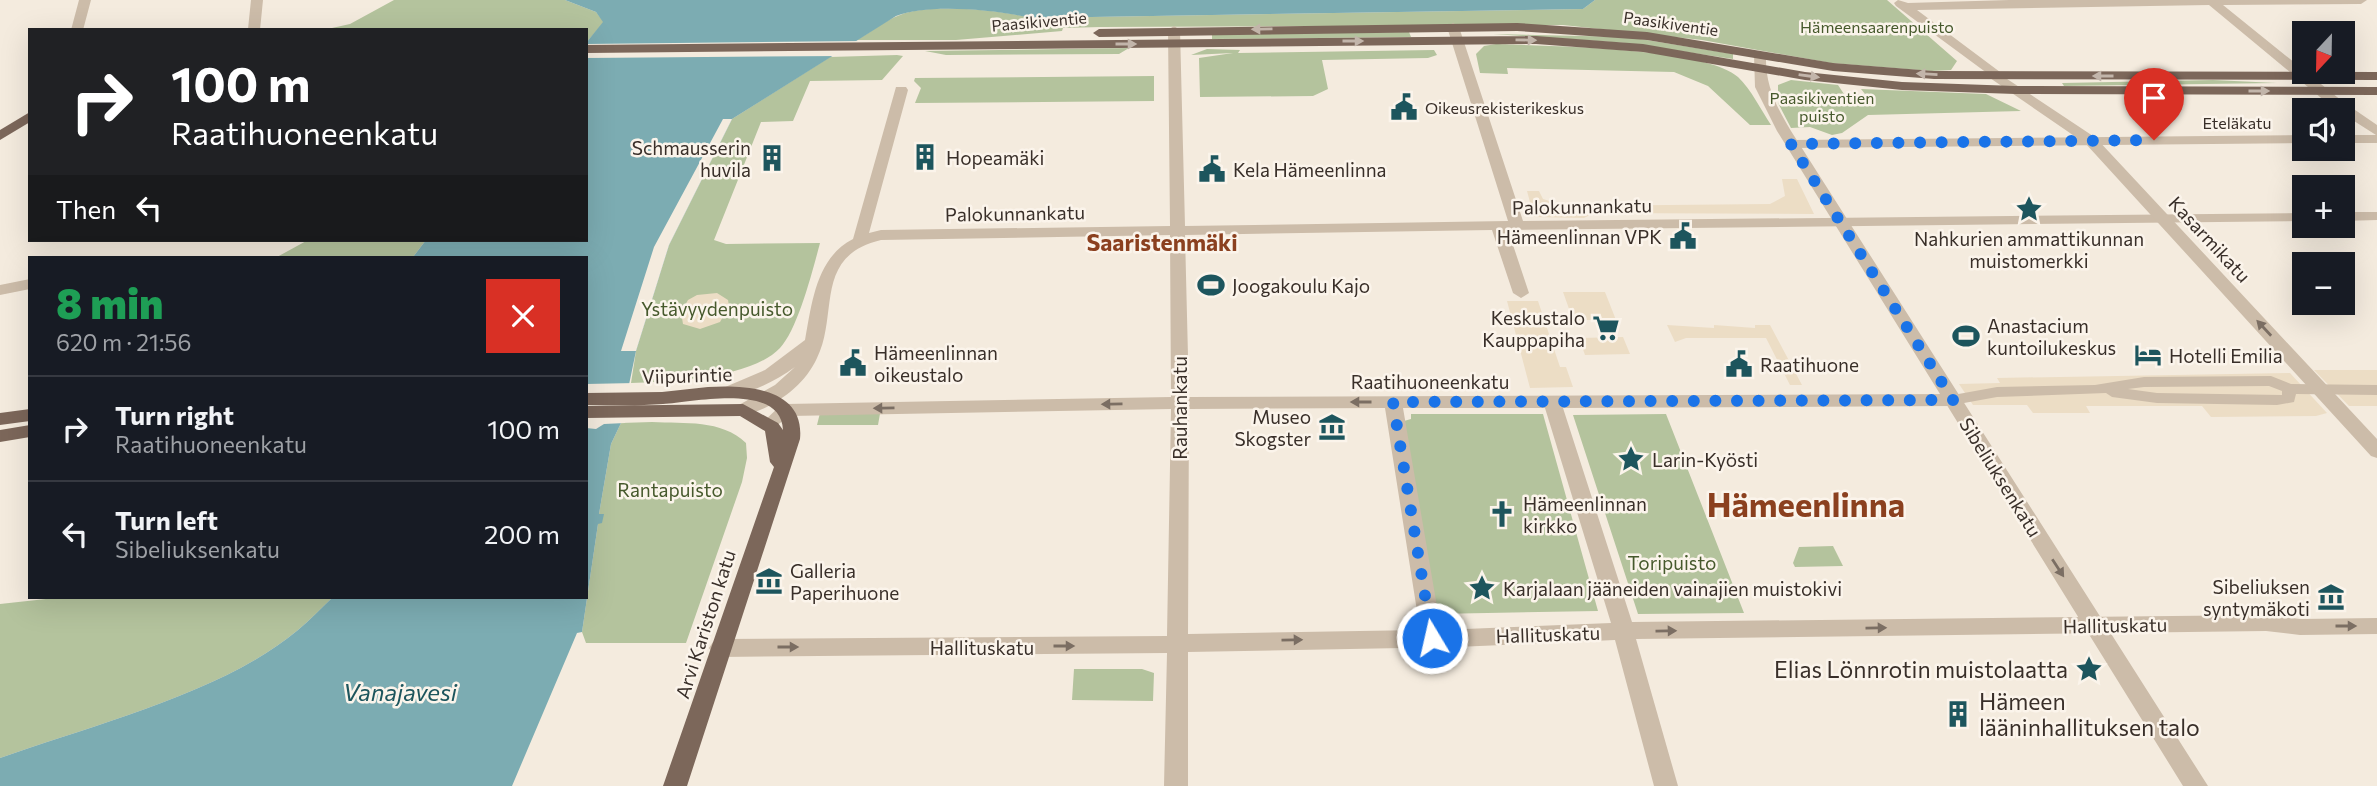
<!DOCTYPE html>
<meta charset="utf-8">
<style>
:root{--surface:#171b24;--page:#242831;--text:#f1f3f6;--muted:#9ea1a6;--line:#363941}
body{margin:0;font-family:Commissioner,sans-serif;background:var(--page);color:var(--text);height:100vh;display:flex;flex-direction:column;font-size:26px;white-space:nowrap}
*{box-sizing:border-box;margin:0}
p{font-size:23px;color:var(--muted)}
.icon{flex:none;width:38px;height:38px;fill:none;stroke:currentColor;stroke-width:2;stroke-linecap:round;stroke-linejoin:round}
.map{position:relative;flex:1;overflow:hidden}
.details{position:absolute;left:28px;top:256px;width:560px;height:343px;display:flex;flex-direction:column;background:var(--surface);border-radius:0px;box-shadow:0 7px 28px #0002}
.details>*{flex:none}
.hud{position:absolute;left:28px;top:28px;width:560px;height:214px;border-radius:0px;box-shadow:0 7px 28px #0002;background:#202124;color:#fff;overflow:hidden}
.needle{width:46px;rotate:202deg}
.fabs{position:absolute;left:2292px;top:21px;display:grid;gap:14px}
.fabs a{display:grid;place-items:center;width:63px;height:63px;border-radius:0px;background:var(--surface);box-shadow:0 7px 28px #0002;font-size:35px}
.pin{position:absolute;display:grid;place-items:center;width:60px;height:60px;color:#fff;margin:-72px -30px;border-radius:50% 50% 50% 0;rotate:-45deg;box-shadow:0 0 7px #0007}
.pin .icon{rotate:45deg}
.me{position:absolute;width:77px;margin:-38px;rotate:351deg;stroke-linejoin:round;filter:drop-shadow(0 0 5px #0008)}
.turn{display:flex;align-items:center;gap:24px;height:147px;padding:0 28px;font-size:32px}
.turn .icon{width:91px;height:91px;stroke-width:2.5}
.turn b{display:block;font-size:49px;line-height:60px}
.then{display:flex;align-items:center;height:66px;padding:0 28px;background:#0003;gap:14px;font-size:26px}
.round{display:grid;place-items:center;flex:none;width:74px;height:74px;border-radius:0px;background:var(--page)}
.headline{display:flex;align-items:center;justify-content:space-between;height:119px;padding:0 28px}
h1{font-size:42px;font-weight:800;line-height:52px;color:#1e9e55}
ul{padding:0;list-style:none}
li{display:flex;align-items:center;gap:21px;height:105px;padding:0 28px;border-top:2px solid var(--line)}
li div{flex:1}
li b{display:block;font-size:26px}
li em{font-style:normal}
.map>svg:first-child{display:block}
.green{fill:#b4c39d}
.plaza{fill:#ecddc5}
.water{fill:#7cacb2}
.pier{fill:#f4ebde}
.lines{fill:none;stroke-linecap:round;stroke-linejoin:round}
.pedestrian{fill:#ccbca9;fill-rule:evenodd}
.minor{fill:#ccbca9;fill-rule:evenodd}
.tertiary{fill:#ccbca9;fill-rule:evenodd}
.primary{fill:#7c675a;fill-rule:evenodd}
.oneway{fill:#c2b5aa}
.oneway2{fill:#7b6e63}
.route{stroke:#1a73e8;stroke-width:12;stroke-dasharray:0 21.6}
.labels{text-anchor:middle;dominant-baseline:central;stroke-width:5;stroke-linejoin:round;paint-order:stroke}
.far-street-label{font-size:16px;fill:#392f29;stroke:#fbf4eb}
.far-park-label{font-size:16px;fill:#46592c;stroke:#fbf4eb}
.far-poi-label{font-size:16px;fill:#392f29;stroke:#fbf4eb;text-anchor:start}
.poi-label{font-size:19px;fill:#392f29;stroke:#fbf4eb;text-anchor:start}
.street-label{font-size:19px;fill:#392f29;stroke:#fbf4eb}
.park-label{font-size:19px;fill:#46592c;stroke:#fbf4eb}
.quarter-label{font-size:23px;font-weight:bold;fill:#8b401f;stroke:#fbf4eb}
.near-poi-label{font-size:23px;fill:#392f29;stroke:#fbf4eb;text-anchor:end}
.near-water-label{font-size:24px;font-style:italic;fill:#1d555d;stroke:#fbf4eb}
.town-label{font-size:33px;font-weight:bold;fill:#8b401f;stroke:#fbf4eb}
</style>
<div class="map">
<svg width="2377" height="786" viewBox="0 0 2377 786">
<rect width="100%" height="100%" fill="#f4ebde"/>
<path class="green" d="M394,0H565L596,12L604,22L586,43V30H323L350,24Z
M1595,0H1887L1957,61L1951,70L1932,71L1831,63L1702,40L1563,25L1101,27L1063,28L1062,31L956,40H857C871,32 885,20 900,15C929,3 1001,10 1031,18L1583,9Z
M1409,32L1411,37L1212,39V34Z
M1493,34L1628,37L1733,54V59L1626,43Z
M1496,44C1543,46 1705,47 1738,77C1751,89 1761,110 1771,125H1750L1708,86L1674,72L1507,68L1508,74L1480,73L1476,54L1484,46Z
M1129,48L1119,54L946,55L925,51Z
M1207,49L1240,50L1238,53L1434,50L1437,55L1428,58L1322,60L1328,89L1313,96L1200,97L1199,58L1233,53L1191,55Z
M897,55L903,56L882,80L810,81L793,121L761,122L714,240L726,244L820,243C813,269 798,329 780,348C752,378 670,382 631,383L636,351L669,245L732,119L830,57Z
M1154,76V101L915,103L921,88L914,81L915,78Z
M1791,80L1838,85L1844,94H1865L1861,89L1986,94L2021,111L1868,115L1842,133L1832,135L1810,127L1791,128L1778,103V85Z
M2213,80L2277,83L2064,86L2062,83Z
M308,240H426L413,257H277Z
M881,408L878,425H817L821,409Z
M1411,414H1543L1598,611L1435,614L1404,421L1411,419Z
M1666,414L1744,613L1638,614L1573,415Z
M652,422C685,424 721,419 746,443L747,458L742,482L686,643H586L582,632L598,524L603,514H599L611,444L621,423Z
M1833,546L1843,566L1795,567L1793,563L1799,547Z
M64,597H333C321,608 310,620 298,630C223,693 92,725 0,758V604Z
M1074,669H1142L1154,673L1153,701L1072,700Z"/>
<path class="plaza" d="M1782,179H1797L1814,214L1594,213L1584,218L1534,217L1527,191H1539L1543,199L1566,206L1770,204L1785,196Z
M1563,292H1605L1616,320H1573Z
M717,293L728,300L729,306L720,322L700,329L683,324L681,312L688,300L697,295Z
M1507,301H1538L1560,367H1566L1573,387L1530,388Z
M1667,325L1714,328V325L1755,328V325H1770L1802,385H1790L1766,338H1686L1675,342Z
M1623,337L1630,354L1585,355L1579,338Z
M2314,370H2377V406H2349Z
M2290,373L2327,413L2316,416L2211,417L2202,406H2086L2090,413H2033L2027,405H1973L1959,384L2000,383L1997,378Z"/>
<path class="water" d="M565,0H1595L1583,9L1031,18C998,10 928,3 896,16L732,119L669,245L636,351L621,423L611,444L599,514H604L602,523L598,524L582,632L577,633L512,786H0V758C92,725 223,693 298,630C310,620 321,608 333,597H586V257H413L426,240H586V43L603,22L596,12Z"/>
<path class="pier" d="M862,41L839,56L586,58V44Z
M723,119H732L669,245L636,351H621L654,247Z
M635,383L625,423L604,424L596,429L586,428V384Z"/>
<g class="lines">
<path class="pedestrian" d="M2271,376L2291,384L2377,385V395L2296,394L2294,402L2277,405L2157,403L2112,397L2106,393L1997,397L1953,405L1946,400L1953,395L1997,387L2095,385L2144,377ZM2269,386L2282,391V395L2157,393L2128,389L2144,387Z"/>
<path class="minor" d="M251,0H263L260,30L248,29Z
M1898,0L1908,3L2009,0H2367L2361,4L2223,5L2342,101L2377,125V143H2343V135H2376L2343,114V110L2332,107L2209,5L1917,10L2000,72L2001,75L1995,79L1896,6L1894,3Z
M1453,23L1459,27L1523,221L2305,213V221L1508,230L1529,293L1521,298L1513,293L1492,230L1185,235L1189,397L1953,394L1962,400L1953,406L1563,408L1632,622L2266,615L2300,619L2377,618V634L2300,635L2266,631L1636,639L1678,786H1654L1615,640L1456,647L1188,652V786H1164L1167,653L720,657L713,654L709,648L713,642L720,639L1167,636L1171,409L790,416L770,430L761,424L780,406L786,404L1171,397L1170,235L881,240C813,256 839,314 817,358C804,387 773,408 743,416L737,414L734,410L737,406L775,385L795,367C775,382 753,391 729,398L720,392L723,388L765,370L805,340C812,303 816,258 853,239L896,87H906L908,90L869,233L881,230L1170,226L1168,30L1174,26L1180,30L1185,226L1508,221L1447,27ZM1385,408L1420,630L1188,634L1189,409ZM1403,408H1545L1611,623L1441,630Z
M2305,135V143L1792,148L1785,144L1792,140Z
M2343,212H2377V220L2343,221Z
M30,279V289L0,295V285Z"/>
<path class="tertiary" d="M79,0H91L83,30H71Z
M1760,51L1766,55C1765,85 1776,106 1791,131L2208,786H2183L1777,131L1755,87L1754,55Z
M1995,71L2096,138L2377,439V458L2371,456L2086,144L1990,78L1989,75Z"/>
<path class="primary" d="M1517,23L1647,32L1833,63L1934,71L2377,72V80L1934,79L1833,71L1647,40L1517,31L1099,37L1093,33L1099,29Z
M1536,36L1643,44L1805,72L1902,82L2015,86L2377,87V95L2015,94L1902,90L1805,80L1643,52L1536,44L586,53V45Z
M30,112V122L0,140V130Z
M708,387C745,385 805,387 800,439L687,786H663L774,467L770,462L765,431L740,416L586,418V406L743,404L778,423L783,430C781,382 694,402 663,404C638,406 612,405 586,405V393L662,392Z
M30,409V421L0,425V413Z
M30,425V437L0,442V430Z"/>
</g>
<defs><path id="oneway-solid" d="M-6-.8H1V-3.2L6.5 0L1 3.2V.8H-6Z" transform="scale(1.75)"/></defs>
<g class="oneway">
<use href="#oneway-solid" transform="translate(1262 29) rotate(179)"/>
<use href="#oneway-solid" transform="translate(1526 40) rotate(1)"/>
<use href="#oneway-solid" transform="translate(1353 41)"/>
<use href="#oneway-solid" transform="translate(1126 44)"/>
<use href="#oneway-solid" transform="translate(1927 74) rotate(-177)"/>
<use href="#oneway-solid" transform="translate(1809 76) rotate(8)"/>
<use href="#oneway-solid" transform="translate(2103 76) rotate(-180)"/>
<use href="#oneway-solid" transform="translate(2259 91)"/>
</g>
<g class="oneway2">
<use href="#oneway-solid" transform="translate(2264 328) rotate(-133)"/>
<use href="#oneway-solid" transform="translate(1361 402) rotate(180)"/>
<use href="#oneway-solid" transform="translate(1112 404) rotate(179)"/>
<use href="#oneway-solid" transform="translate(884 408) rotate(179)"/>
<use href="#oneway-solid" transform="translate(2058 568) rotate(57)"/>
<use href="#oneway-solid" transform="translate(2346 626)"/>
<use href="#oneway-solid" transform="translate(1876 628) rotate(-1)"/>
<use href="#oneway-solid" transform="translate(1666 631) rotate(-1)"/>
<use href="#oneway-solid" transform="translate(1292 640) rotate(-1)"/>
<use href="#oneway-solid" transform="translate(1064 646)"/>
<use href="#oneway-solid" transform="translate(788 647)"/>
</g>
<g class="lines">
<path class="route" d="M1432,638L1393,402L1953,400L1791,144L2154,140"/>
</g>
<defs>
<symbol id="civic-bare" viewBox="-9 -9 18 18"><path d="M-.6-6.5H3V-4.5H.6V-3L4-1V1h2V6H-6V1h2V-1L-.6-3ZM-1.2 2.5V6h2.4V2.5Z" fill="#1d555d" stroke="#fbf4eb" stroke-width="2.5" paint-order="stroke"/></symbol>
<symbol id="building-bare" viewBox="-9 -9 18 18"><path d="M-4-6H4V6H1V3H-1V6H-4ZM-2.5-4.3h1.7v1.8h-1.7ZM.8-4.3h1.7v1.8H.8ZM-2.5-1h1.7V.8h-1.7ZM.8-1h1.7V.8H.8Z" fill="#1d555d" stroke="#fbf4eb" stroke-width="2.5" paint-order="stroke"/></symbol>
<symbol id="sight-bare" viewBox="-9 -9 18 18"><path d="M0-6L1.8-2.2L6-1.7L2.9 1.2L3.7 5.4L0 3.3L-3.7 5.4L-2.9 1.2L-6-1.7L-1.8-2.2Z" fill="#1d555d" stroke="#fbf4eb" stroke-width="2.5" paint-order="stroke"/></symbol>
<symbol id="stadium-bare" viewBox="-9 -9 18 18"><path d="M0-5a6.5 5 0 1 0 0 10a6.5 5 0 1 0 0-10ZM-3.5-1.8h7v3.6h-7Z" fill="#1d555d" stroke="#fbf4eb" stroke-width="2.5" paint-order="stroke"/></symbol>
<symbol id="supermarket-bare" viewBox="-9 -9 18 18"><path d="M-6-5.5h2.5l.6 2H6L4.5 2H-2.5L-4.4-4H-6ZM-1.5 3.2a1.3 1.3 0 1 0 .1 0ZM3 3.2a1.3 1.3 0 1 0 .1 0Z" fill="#1d555d" stroke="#fbf4eb" stroke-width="2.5" paint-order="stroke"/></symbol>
<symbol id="hotel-bare" viewBox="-9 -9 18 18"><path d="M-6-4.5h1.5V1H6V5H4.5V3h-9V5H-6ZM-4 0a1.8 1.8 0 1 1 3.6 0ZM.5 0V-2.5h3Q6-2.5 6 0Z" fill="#1d555d" stroke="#fbf4eb" stroke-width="2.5" paint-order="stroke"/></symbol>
<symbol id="museum-bare" viewBox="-9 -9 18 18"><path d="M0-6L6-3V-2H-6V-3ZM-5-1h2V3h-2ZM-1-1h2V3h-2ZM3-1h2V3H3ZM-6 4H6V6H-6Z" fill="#1d555d" stroke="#fbf4eb" stroke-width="2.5" paint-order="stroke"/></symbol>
<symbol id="church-bare" viewBox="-9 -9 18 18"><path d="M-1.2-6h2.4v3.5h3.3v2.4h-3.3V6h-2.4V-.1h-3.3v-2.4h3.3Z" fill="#1d555d" stroke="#fbf4eb" stroke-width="2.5" paint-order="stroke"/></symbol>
</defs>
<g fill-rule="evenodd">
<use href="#civic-bare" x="1385" y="88" width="38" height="38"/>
<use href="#building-bare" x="906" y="138" width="38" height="38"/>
<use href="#building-bare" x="753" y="139" width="38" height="38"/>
<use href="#civic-bare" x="1193" y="150" width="38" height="38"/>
<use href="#sight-bare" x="2010" y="190" width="38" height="38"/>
<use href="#civic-bare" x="1664" y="217" width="38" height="38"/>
<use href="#stadium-bare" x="1192" y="266" width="38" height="38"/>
<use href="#supermarket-bare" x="1587" y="309" width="38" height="38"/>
<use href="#stadium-bare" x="1947" y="317" width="38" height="38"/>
<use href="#hotel-bare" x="2129" y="336" width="38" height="38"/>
<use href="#civic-bare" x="834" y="344" width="38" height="38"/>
<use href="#civic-bare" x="1720" y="345" width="38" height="38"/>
<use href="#museum-bare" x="1313" y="408" width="38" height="38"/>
<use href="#sight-bare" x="1612" y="440" width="38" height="38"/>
<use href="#church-bare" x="1483" y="495" width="38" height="38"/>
<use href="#museum-bare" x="750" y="562" width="38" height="38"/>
<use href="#sight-bare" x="1463" y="569" width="38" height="38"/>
<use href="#museum-bare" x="2312" y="578" width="38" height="38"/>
<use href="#sight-bare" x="2070" y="650" width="38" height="38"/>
<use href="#building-bare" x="1939" y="695" width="38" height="38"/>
</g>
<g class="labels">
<g class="far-street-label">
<text transform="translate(1039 21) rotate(-5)">Paasikiventie</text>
<text transform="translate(1671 23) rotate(8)">Paasikiventie</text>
<text x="2237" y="122">Eteläkatu</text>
</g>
<g class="far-park-label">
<text x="1877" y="26">Hämeensaarenpuisto</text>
<text x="1822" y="97">Paasikiventien<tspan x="1822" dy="18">puisto</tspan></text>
</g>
<g class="far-poi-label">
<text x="1425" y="107">Oikeusrekisterikeskus</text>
</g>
<g class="poi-label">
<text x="751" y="147" text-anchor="end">Schmausserin<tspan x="751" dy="22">huvila</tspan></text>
<text x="946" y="157">Hopeamäki</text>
<text x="1233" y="169">Kela Hämeenlinna</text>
<text x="1662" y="236" text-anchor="end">Hämeenlinnan VPK</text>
<text x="2029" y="238" text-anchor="middle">Nahkurien ammattikunnan<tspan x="2029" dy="22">muistomerkki</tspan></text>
<text x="1232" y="285">Joogakoulu Kajo</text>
<text x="1585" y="317" text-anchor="end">Keskustalo<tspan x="1585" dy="22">Kauppapiha</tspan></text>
<text x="1987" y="325">Anastacium<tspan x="1987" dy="22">kuntoilukeskus</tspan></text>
<text x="874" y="352">Hämeenlinnan<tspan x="874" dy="22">oikeustalo</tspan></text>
<text x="2169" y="355">Hotelli Emilia</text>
<text x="1760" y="364">Raatihuone</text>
<text x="1311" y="416" text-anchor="end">Museo<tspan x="1311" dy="22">Skogster</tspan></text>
<text x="1652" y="459">Larin-Kyösti</text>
<text x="1523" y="503">Hämeenlinnan<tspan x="1523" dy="22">kirkko</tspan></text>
<text x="790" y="570">Galleria<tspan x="790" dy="22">Paperihuone</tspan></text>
<text x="2310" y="586" text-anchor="end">Sibeliuksen<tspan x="2310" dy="22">syntymäkoti</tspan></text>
<text x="1503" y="588">Karjalaan jääneiden vainajien muistokivi</text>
</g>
<g class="street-label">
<text transform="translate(1582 206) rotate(-1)">Palokunnankatu</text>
<text transform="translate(1015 213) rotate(-1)">Palokunnankatu</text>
<text transform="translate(2210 239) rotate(47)">Kasarmikatu</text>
<text transform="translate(687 375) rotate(-2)">Viipurintie</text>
<text x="1430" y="381">Raatihuoneenkatu</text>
<text transform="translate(1179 408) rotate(-90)">Rauhankatu</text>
<text transform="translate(2001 477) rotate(58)">Sibeliuksenkatu</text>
<text transform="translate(705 624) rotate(-72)">Arvi Kariston katu</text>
<text transform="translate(2115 625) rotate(-1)">Hallituskatu</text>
<text transform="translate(1548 634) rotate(-2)">Hallituskatu</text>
<text x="982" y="647">Hallituskatu</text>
</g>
<g class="park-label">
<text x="717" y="308">Ystävyydenpuisto</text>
<text x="670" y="489">Rantapuisto</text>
<text x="1672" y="562">Toripuisto</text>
</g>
<g class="quarter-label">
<text x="1162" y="242">Saaristenmäki</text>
</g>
<g class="near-poi-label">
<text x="2068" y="669">Elias Lönnrotin muistolaatta</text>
<text x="1979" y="701" text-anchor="start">Hämeen<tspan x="1979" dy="26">lääninhallituksen talo</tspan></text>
</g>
<g class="near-water-label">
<text x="400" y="691">Vanajavesi</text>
</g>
<g class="town-label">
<text x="1806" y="503">Hämeenlinna</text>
</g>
</g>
</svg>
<div class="fabs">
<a><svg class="needle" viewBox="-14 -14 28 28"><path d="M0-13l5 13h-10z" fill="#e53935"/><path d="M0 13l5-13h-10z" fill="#9ea1a6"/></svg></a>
<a><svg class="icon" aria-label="sound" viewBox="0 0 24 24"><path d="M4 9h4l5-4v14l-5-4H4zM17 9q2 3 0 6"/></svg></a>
<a>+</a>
<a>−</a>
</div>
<div class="pin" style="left:2154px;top:140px;background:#d93025"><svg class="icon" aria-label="arrive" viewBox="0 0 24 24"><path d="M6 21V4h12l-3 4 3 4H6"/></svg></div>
<svg class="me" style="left:1432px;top:638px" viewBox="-20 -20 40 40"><circle r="17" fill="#1a73e8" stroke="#fff" stroke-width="3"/><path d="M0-11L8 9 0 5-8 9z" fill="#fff"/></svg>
<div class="hud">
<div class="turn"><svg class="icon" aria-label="right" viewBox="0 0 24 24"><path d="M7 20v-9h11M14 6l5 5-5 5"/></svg><div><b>100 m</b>Raatihuoneenkatu</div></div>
<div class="then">Then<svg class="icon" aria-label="left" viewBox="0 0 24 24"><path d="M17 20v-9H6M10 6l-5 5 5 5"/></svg></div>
</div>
<section class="details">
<div class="headline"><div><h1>8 min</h1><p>620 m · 21:56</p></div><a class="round" style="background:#d93025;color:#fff"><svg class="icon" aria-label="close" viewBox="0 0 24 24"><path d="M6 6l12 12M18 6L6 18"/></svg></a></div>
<ul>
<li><svg class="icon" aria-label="right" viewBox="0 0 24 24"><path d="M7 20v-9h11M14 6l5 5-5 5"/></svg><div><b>Turn right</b><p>Raatihuoneenkatu</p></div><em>100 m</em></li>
<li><svg class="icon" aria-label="left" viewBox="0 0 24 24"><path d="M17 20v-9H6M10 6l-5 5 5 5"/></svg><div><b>Turn left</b><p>Sibeliuksenkatu</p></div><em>200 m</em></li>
</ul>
</section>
</div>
